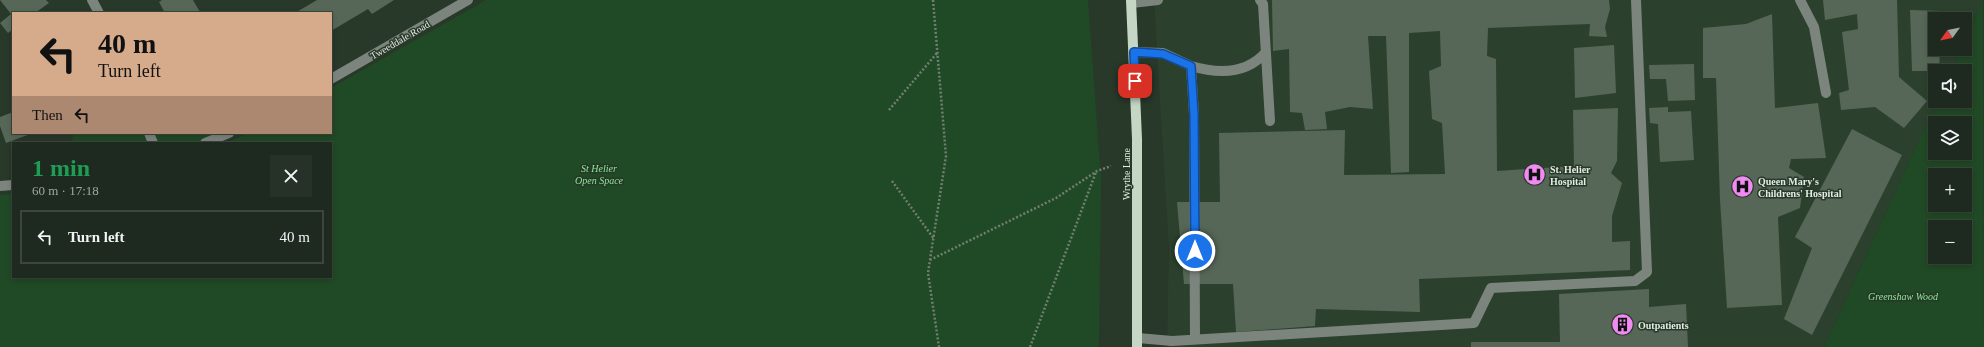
<!DOCTYPE html>
<meta charset="utf-8">
<style>
:root{--surface:#1e2a1f;--page:#263228;--text:#f1f3f6;--muted:#a1a7a4;--line:#3c463d}
body{margin:0;font-family:"Times New Roman",serif;background:var(--page);color:var(--text);height:100vh;display:flex;flex-direction:column;font-size:15px;white-space:nowrap}
*{box-sizing:border-box;margin:0}
p{font-size:13px;color:var(--muted)}
.icon{flex:none;width:22px;height:22px;fill:none;stroke:currentColor;stroke-width:2;stroke-linecap:round;stroke-linejoin:round}
.map{position:relative;flex:1;overflow:hidden}
.details{position:absolute;left:12px;top:142px;width:320px;height:136px;display:flex;flex-direction:column;background:var(--surface);border-radius:0px;box-shadow:0 2px 6px #0003,0 0 0 1px var(--line)}
.details>*{flex:none}
.guide{position:absolute;left:12px;top:12px;width:320px;height:122px;border-radius:0px;box-shadow:0 2px 6px #0003,0 0 0 1px var(--line);background:#d6ab8b;color:#111;overflow:hidden}
.needle{width:26px;rotate:237deg}
.buttons{position:absolute;left:1928px;top:12px;display:grid;gap:8px}
.buttons a{display:grid;place-items:center;width:44px;height:44px;border-radius:0px;background:var(--surface);box-shadow:0 2px 6px #0003,0 0 0 1px var(--line);font-size:20px}
.pin{position:absolute;display:grid;place-items:center;width:34px;height:34px;color:#fff;margin:-17px;border-radius:8px;box-shadow:0 2px 6px #0006}
.me{position:absolute;width:44px;margin:-22px;rotate:0deg;stroke-linejoin:round;filter:drop-shadow(0 0 3px #0008)}
.turn{display:flex;align-items:center;gap:14px;height:84px;padding:0 20px;font-size:18px}
.turn .icon{width:52px;height:52px;stroke-width:2.5}
.turn b{display:block;font-size:28px;line-height:34px}
.then{display:flex;align-items:center;height:38px;padding:0 20px;background:#0003;gap:8px;font-size:15px}
.round{display:grid;place-items:center;flex:none;width:42px;height:42px;border-radius:0px;background:var(--page)}
.head{display:flex;align-items:center;justify-content:space-between;height:68px;padding:0 20px}
h1{font-size:24px;font-weight:700;line-height:30px;color:#1e9e55}
ul{padding:0;list-style:none}
li{display:flex;align-items:center;gap:12px;height:54px;margin:0 8px 6px;padding:0 12px;border:2px solid var(--line);border-radius:0px}
li div{flex:1}
li b{display:block;font-size:15px}
li em{font-style:normal}
.map>svg:first-child{display:block}
.built{fill:#2b412d}
.green{fill:#204925;fill-rule:evenodd}
.building{fill:#566757}
.lines{fill:none;stroke-linecap:round;stroke-linejoin:round}
.path{stroke:#717f72;stroke-width:2.5;stroke-dasharray:2 2;stroke-linecap:butt}
.minor{stroke:#7c857d;stroke-width:10}
.major{stroke:#c5d6c5;stroke-width:10}
.route-casing{stroke:#114b97;stroke-width:10}
.route{stroke:#1a73e8;stroke-width:7}
.labels{text-anchor:middle;dominant-baseline:central;stroke-width:3;stroke-linejoin:round;paint-order:stroke}
.street-label{font-size:10px;fill:#e3ede3;stroke:#283829}
.park-label{font-size:10px;font-style:italic;fill:#89eb93;stroke:#283829}
.poi-label{font-size:10px;font-weight:bold;fill:#e3ede3;stroke:#283829;text-anchor:start}
</style>
<div class="map">
<svg width="1984" height="347" viewBox="0 0 1984 347">
<rect width="100%" height="100%" fill="#283829"/>
<path class="built" d="M1154,0H1983L1965,40V19H1935V49H1961L1951,71H1935V101H1937L1824,347H1167L1169,249Z"/>
<path class="green" d="M486,0H1088L1101,179L1099,347H0V195L13,194V277H331V143H227L248,133H331V88Z
M1983,0L1984,347H1824L1937,101H1965V71H1951L1961,49H1965V40ZM1935,123H1965V153H1935ZM1935,175H1965V205H1935ZM1935,227H1965V257H1935Z
M74,133H229L205,143H71Z"/>
<path class="building" d="M0,0H46L49,3L35,13H13V29L8,33L0,23L11,14Z
M162,0H193L200,12L165,13L159,2Z
M317,0H394L372,14L368,9L331,31V13H295Z
M1272,0H1609L1610,9L1605,27L1607,37L1589,36L1590,24L1488,28L1487,56L1496,59L1497,171L1574,166L1573,110L1618,108L1617,161L1611,173L1622,183L1612,216V242L1630,241V270L1419,279L1420,312L1316,309L1315,326L1236,332L1233,284H1184L1177,202H1220L1219,133L1345,130L1344,175L1445,174L1442,123L1432,119L1429,71L1441,66L1440,31L1409,33V172L1391,173L1386,36H1368L1373,109L1350,107L1325,112L1327,129L1305,130L1302,113L1290,112L1289,49L1273,51Z
M1823,0H1897L1899,77L1927,101L1904,128L1875,107L1841,110L1839,93L1849,90L1842,32L1858,29L1857,14L1825,20Z
M1910,10L1942,11L1941,19H1935V49H1940L1939,71H1912Z
M1772,14L1775,108L1818,103L1826,158L1791,159L1789,168L1804,177L1800,208L1778,217L1782,305L1727,308L1720,200L1716,78H1703V28L1746,24Z
M1614,45L1616,93L1575,98L1574,48Z
M1694,64L1695,100L1668,101L1666,79H1650L1649,65Z
M1668,107V112L1691,111L1694,160L1660,162L1658,124L1650,123L1649,108Z
M13,112V133H33L6,143L0,126V117Z
M1852,129L1902,155L1812,335L1784,319L1812,248L1795,237Z
M1649,289V307L1686,304L1688,347H1471V342H1560L1559,294Z"/>
<g class="lines">
<path class="path" d="M933,0L946,156L928,273L939,347
M889,110L937,53
M892,181L934,239
M930,260L1056,198L1097,171L1111,166
M1030,347L1096,172"/>
<path class="minor" d="M92,0L99,13
M1260,0L1263,4L1270,121
M1800,0L1814,27L1826,93
M1132,3L1158,0
M1134,52L1163,53L1191,66L1194,115L1195,339
M1191,66C1218,74 1246,75 1266,52
M331,79L468,0
M149,133L153,143
M205,143L229,133
M0,186L13,185
M1138,338L1172,341L1474,323L1491,288L1635,281L1647,272L1636,0"/>
<path class="major" d="M1131,0L1137,139V347"/>
</g>
<g class="lines">
<defs>
<path id="route" d="M1135,81L1134,52L1163,54L1191,66L1194,115L1195,251"/>
</defs>
<use href="#route" class="route-casing"/>
<use href="#route" class="route"/>
</g>
<defs>
<symbol id="hospital-disc" viewBox="-11 -11 22 22"><circle r="9.5" fill="#f28af3" stroke="#283829"/><path d="M-5-5h3v3.5h4V-5h3V5h-3V1.5h-4V5h-3Z" fill="#111"/></symbol>
<symbol id="building-disc" viewBox="-11 -11 22 22"><circle r="9.5" fill="#f28af3" stroke="#283829"/><path d="M-4-6H4V6H1V3H-1V6H-4ZM-2.5-4.3h1.7v1.8h-1.7ZM.8-4.3h1.7v1.8H.8ZM-2.5-1h1.7V.8h-1.7ZM.8-1h1.7V.8H.8Z" fill="#111"/></symbol>
</defs>
<g fill-rule="evenodd">
<use href="#hospital-disc" x="1522" y="162" width="25" height="25"/>
<use href="#hospital-disc" x="1730" y="174" width="25" height="25"/>
<use href="#building-disc" x="1610" y="312" width="25" height="25"/>
</g>
<g class="labels">
<g class="street-label">
<text transform="translate(400 40) rotate(-30)">Tweeddale Road</text>
<text transform="translate(1126 174) rotate(-90)">Wrythe Lane</text>
</g>
<g class="park-label">
<text x="599" y="168">St Helier<tspan x="599" dy="12">Open Space</tspan></text>
<text x="1903" y="296">Greenshaw Wood</text>
</g>
<g class="poi-label">
<text x="1550" y="169">St. Helier<tspan x="1550" dy="12">Hospital</tspan></text>
<text x="1758" y="181">Queen Mary's<tspan x="1758" dy="12">Childrens' Hospital</tspan></text>
<text x="1638" y="325">Outpatients</text>
</g>
</g>
</svg>
<div class="buttons">
<a><svg class="needle" viewBox="-14 -14 28 28"><path d="M0-13l5 13h-10z" fill="#e53935"/><path d="M0 13l5-13h-10z" fill="#a1a7a4"/></svg></a>
<a><svg class="icon" aria-label="sound" viewBox="0 0 24 24"><path d="M4 9h4l5-4v14l-5-4H4zM17 9q2 3 0 6"/></svg></a>
<a><svg class="icon" aria-label="layers" viewBox="0 0 24 24"><path d="M12 4l9 5-9 5-9-5zM3 14l9 5 9-5"/></svg></a>
<a>+</a>
<a>−</a>
</div>
<div class="pin" style="left:1135px;top:81px;background:#d93025"><svg class="icon" aria-label="arrive" viewBox="0 0 24 24"><path d="M6 21V4h12l-3 4 3 4H6"/></svg></div>
<svg class="me" style="left:1195px;top:251px" viewBox="-20 -20 40 40"><circle r="17" fill="#1a73e8" stroke="#fff" stroke-width="3"/><path d="M0-11L8 9 0 5-8 9z" fill="#fff"/></svg>
<div class="guide">
<div class="turn"><svg class="icon" aria-label="left" viewBox="0 0 24 24"><path d="M17 20v-9H6M10 6l-5 5 5 5"/></svg><div><b>40 m</b>Turn left</div></div>
<div class="then">Then<svg class="icon" aria-label="left" viewBox="0 0 24 24"><path d="M17 20v-9H6M10 6l-5 5 5 5"/></svg></div>
</div>
<section class="details">
<div class="head"><div><h1>1 min</h1><p>60 m · 17:18</p></div><a class="round"><svg class="icon" aria-label="close" viewBox="0 0 24 24"><path d="M6 6l12 12M18 6L6 18"/></svg></a></div>
<ul>
<li><svg class="icon" aria-label="left" viewBox="0 0 24 24"><path d="M17 20v-9H6M10 6l-5 5 5 5"/></svg><div><b>Turn left</b></div><em>40 m</em></li>
</ul>
</section>
</div>
